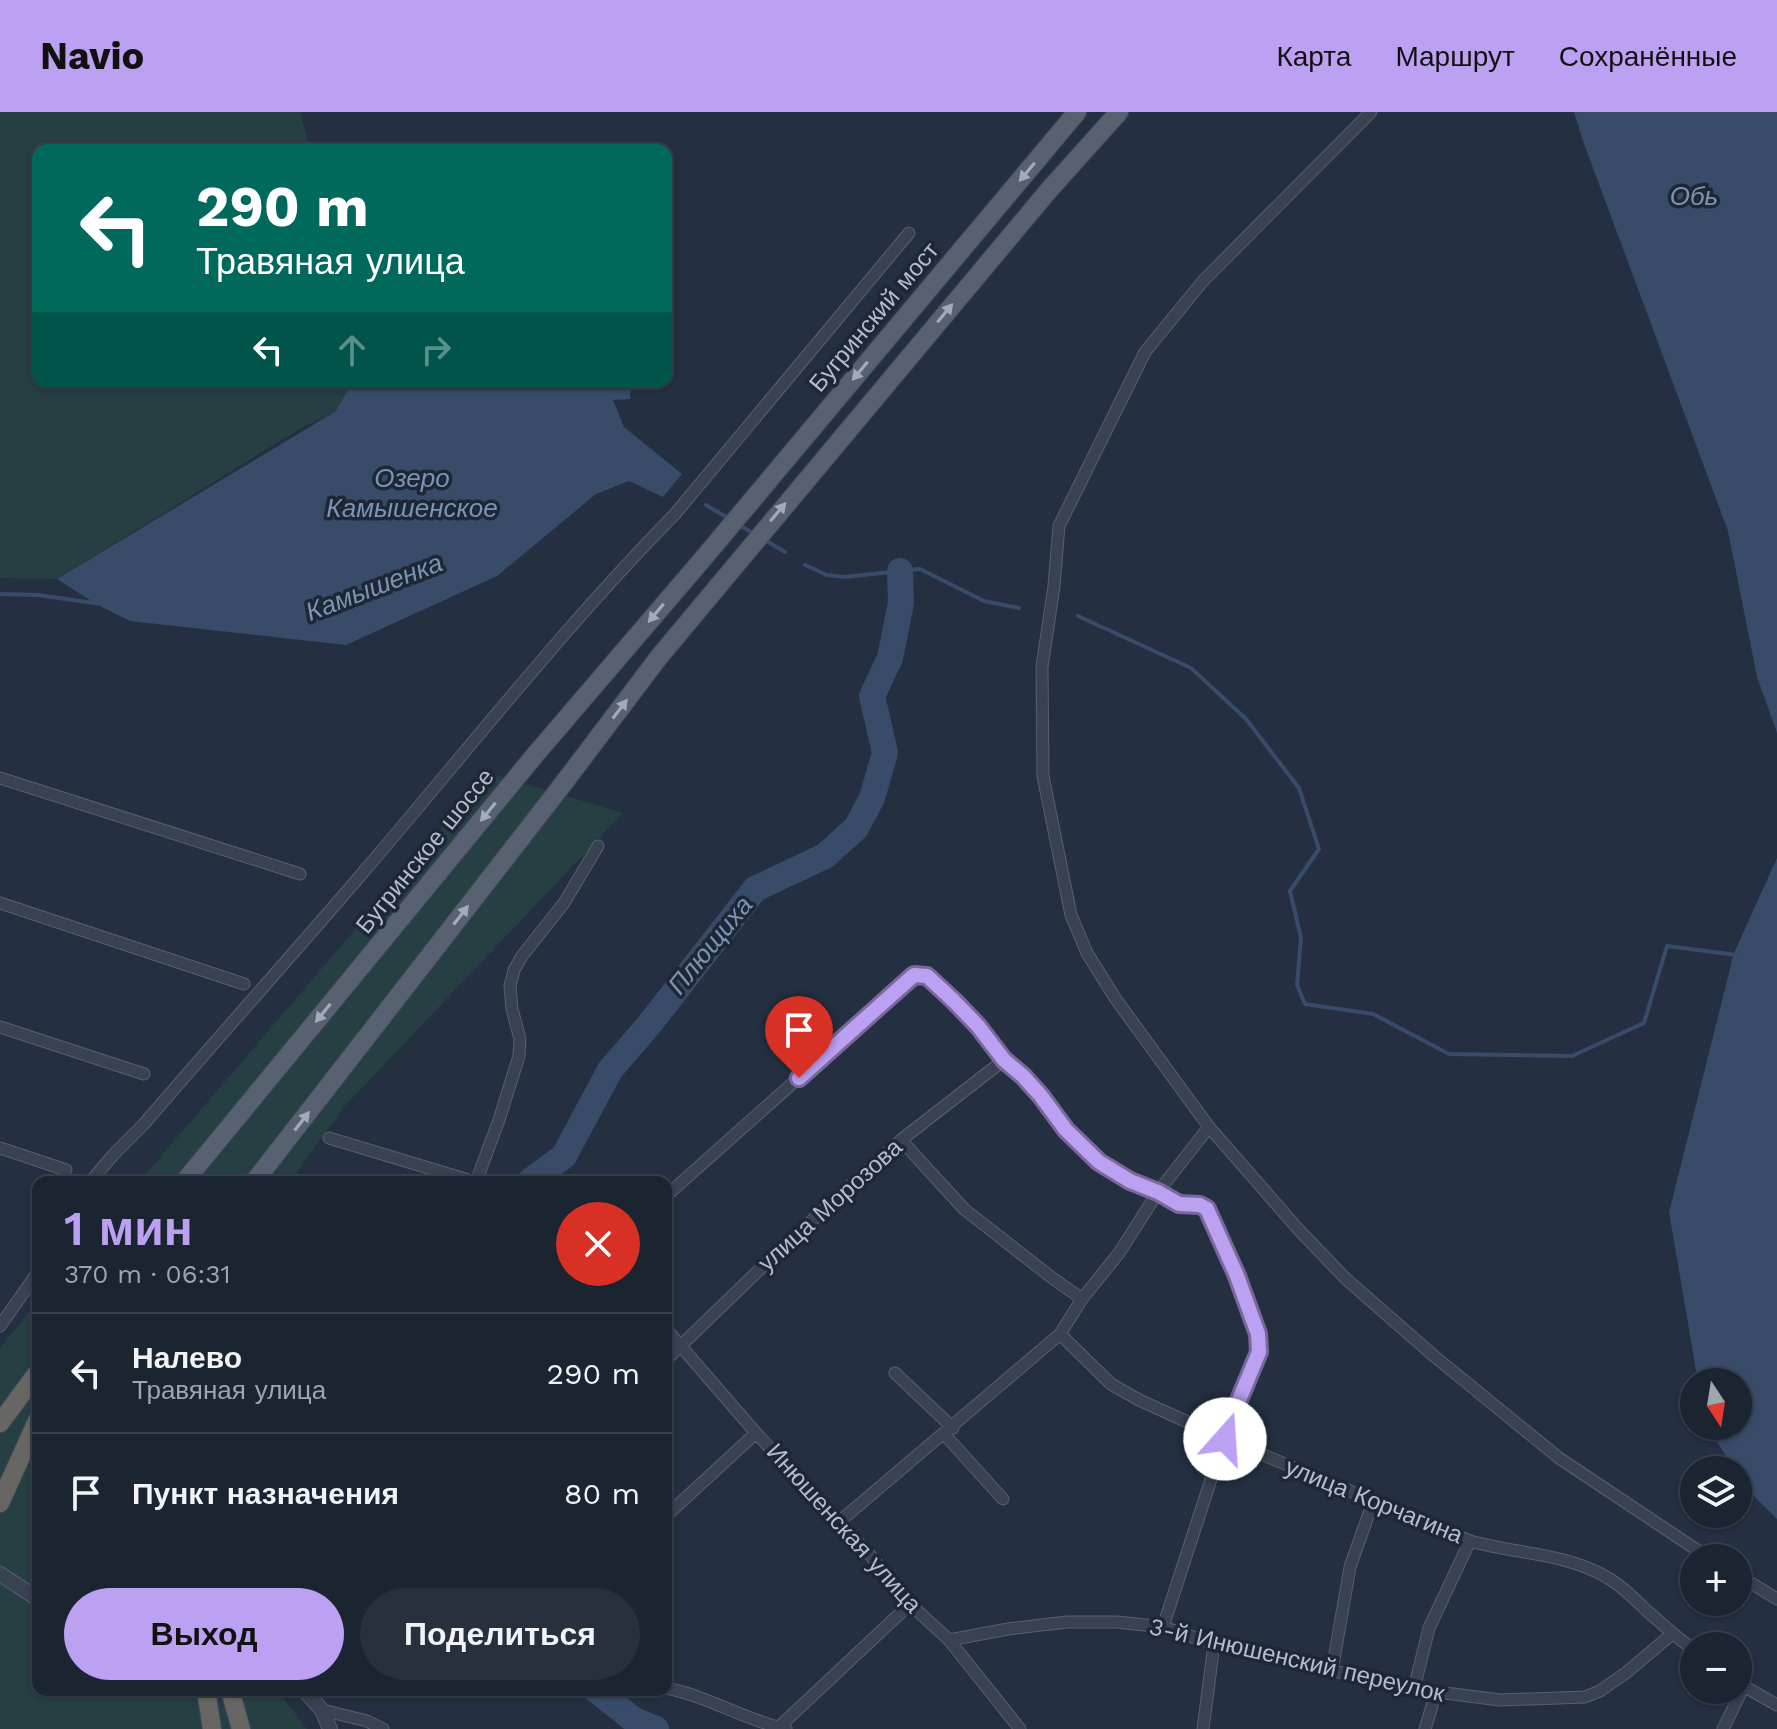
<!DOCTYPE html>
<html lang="ru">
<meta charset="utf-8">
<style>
:root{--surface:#1b2431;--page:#28303d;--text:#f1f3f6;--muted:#a0a4ab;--line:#39414d;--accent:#bca0f2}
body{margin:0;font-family:"Work Sans",sans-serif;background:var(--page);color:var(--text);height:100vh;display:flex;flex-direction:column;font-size:30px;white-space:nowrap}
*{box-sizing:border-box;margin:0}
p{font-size:26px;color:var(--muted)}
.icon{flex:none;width:44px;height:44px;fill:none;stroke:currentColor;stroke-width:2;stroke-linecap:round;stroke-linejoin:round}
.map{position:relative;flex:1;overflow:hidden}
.panel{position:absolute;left:32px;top:1064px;width:640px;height:520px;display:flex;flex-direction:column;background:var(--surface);border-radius:16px;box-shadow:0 2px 6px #0004,0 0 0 2px var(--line)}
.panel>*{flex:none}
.guide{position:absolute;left:32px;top:32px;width:640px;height:244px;border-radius:16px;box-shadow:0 2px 6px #0004,0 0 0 2px var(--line);background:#00695c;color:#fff;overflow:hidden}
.needle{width:52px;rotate:168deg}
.tools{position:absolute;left:1680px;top:1256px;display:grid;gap:16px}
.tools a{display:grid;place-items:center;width:72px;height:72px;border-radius:50%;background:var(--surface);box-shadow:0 2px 6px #0004,0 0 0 2px var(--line);font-size:40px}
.pin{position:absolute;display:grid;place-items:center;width:68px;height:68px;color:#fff;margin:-82px -34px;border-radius:50% 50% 50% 0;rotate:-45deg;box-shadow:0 0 8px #0007}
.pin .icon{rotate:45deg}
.me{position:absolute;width:88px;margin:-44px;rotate:19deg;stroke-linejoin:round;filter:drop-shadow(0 0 6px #0008)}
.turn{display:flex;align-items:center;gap:28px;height:168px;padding:0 32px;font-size:36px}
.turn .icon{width:104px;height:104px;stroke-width:2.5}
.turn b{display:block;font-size:56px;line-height:68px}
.lanes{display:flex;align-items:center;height:76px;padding:0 32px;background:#0003;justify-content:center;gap:40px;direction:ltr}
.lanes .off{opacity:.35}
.round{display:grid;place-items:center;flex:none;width:84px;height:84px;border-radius:42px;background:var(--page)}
.head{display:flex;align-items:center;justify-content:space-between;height:136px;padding:0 32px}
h1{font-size:48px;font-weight:600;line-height:60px;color:var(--accent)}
.cta{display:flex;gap:16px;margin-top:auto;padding:16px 32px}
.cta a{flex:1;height:92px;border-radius:48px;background:var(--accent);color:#111;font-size:32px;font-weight:600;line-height:92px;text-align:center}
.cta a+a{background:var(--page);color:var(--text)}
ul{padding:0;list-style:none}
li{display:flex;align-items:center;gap:24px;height:120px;padding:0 32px;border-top:2px solid var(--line)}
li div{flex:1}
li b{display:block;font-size:30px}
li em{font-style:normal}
header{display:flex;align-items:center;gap:48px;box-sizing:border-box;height:112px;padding:0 40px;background:var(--accent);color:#111}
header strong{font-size:38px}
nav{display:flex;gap:44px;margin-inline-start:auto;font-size:28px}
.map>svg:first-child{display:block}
.green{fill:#263f42}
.water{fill:#384b69}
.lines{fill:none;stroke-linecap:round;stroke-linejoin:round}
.stream{stroke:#384b69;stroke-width:4}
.river{stroke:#384b69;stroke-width:26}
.minor-casing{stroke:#57606e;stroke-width:13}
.tertiary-casing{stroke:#57606e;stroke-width:16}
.primary-casing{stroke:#424b5a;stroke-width:20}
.trunk-casing{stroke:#434d5b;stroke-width:20}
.minor{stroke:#394251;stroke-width:11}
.tertiary{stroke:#394251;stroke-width:14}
.primary{stroke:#576171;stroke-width:18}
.trunk{stroke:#676663;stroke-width:18}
.oneway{fill:#a2abb9}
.route-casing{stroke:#7a689d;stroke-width:20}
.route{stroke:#bca0f2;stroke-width:14}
.labels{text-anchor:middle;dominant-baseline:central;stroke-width:7;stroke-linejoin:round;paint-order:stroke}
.street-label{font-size:24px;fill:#b5bdcb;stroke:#1d2736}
.water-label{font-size:26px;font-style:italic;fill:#7c93b3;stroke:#1d2736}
</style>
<header>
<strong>Navio</strong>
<nav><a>Карта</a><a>Маршрут</a><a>Сохранённые</a></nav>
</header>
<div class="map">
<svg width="1777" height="1617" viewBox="0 0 1777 1617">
<rect width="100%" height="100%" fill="#243041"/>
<path class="green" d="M0,0H300L310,38H38V270H353L336,299L301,316L57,467L0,466Z
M489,661L623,701L343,996L290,1070H139Z
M38,1189V1578H277L307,1617H0V1236Z"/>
<path class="water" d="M1574,0H1777V621L1757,565L1728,419L1583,29Z
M352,270H631L630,287L613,288L624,315L682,362L663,385L629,369L596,382L497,464L346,533L130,509L96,492L57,467L336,299Z
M1777,746V1407C1763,1392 1743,1377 1738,1358H1735L1707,1314H1738V1270H1698L1669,1100L1734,841Z"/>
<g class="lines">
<path class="stream" d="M706,393L728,406
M739,413L755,422
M763,427L785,440
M805,453L827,463L844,465L920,457L984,489L1019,496
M0,482L38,483L101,492
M1078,504L1191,556L1246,607L1299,676L1319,737L1290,779L1301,826L1297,873L1305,892L1373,902L1449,942L1572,944L1644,911L1667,834L1737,843"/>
<path class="river" d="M529,1070L564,1044L610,958L648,914L755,777L825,744L856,716L872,686L885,641L872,584L890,546L901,491L900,459
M596,1578L634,1608L656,1617"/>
<defs>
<path id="minor" d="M1371,0L1203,169L1145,240L1059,414L1054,474L1042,555L1043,664L1071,803L1087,841L1115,886L1209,1015L1298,1117L1346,1167L1434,1244L1559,1346L1709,1446
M0,666L300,762
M0,791L244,872
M0,915L144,962
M329,1026L475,1070
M901,1028L964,1097L1051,1165L1082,1187
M0,1036L66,1058
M90,1070L114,1042L144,1012C215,929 288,848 360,764C464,643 563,516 675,402L909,121
M476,1070L499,1008L519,944L520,927L512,897L510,874L514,858L522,844L564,791L598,734
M666,1084L914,863L927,864L954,889L978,914L1004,948L1023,964L1041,984L1066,1018L1099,1050L1130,1069L1158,1080L1179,1092L1200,1093L1207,1097L1237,1164L1258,1222L1259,1240L1229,1312L1163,1515
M0,1214L38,1160
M666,1217L756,1321L870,1443L910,1492L949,1528L1020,1617
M1060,1222L1111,1272L1139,1288L1225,1327L1470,1429C1516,1442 1567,1441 1608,1466C1622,1474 1635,1487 1646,1498C1662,1512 1677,1526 1694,1538
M666,1248L788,1130L901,1028L1004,948
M895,1261L953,1316
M944,1322L1003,1387
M666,1404L756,1321
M839,1410L1060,1222L1082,1187L1119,1141L1158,1080L1209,1015
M1738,1463L1777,1487
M949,1528L1008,1517L1067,1510H1117L1163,1515L1214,1532L1414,1577L1500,1588L1585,1585L1600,1579L1627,1560L1672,1522
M1332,1559L1350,1455L1373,1390
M1738,1571L1777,1593
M666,1576C708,1584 744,1608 786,1617
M1414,1577L1429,1516L1470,1429
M322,1598L367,1609L383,1617
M779,1615L910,1492
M1203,1617L1214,1532
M1425,1617L1436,1581
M1723,1617L1744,1574"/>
<path id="tertiary" d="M0,1462L38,1487
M304,1578L322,1598L330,1617"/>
<path id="primary" d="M184,1070L535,643L707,442L1077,0
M254,1070L563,672L659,545L1049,78L1119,0"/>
<path id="trunk" d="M0,1311L38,1260
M0,1391L38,1307
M206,1578L212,1617
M230,1578L241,1617"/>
</defs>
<use href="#minor" class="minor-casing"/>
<use href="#tertiary" class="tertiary-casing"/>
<use href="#primary" class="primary-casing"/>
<use href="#trunk" class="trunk-casing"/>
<use href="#minor" class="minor"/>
<use href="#tertiary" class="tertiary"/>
<use href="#primary" class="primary"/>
<use href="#trunk" class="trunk"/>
</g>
<defs><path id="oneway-solid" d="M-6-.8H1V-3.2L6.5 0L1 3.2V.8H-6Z" transform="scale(2)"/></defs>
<g class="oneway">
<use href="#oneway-solid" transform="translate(1027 60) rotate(130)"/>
<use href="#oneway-solid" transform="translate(945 201) rotate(-50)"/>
<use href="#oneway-solid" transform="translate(860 259) rotate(130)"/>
<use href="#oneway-solid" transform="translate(778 400) rotate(-50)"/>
<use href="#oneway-solid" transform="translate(656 501) rotate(130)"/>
<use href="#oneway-solid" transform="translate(620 597) rotate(-53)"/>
<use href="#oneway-solid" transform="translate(488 700) rotate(129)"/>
<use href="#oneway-solid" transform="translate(461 803) rotate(-52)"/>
<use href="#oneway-solid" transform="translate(323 901) rotate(129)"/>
<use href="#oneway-solid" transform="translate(302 1009) rotate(-52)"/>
</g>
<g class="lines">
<defs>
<path id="route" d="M799,966L914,863L927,864L954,889L978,914L1004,948L1023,964L1041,984L1066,1018L1099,1050L1130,1069L1158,1080L1179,1092L1200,1093L1207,1097L1237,1164L1258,1222L1259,1240L1229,1312L1225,1327"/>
</defs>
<use href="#route" class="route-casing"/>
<use href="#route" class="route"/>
</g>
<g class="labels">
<g class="street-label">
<text transform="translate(874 205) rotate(-50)">Бугринский мост</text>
<text transform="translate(425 739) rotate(-51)">Бугринское шоссе</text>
<text transform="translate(830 1093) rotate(-42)">улица Морозова</text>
<text transform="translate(1374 1389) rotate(22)">улица Корчагина</text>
<text transform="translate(844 1416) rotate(48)">Инюшенская улица</text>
<text transform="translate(1297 1548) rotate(13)">3-й Инюшенский переулок</text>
</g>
<g class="water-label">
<text x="1694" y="84">Обь</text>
<text x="412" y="366">Озеро<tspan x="412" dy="30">Камышенское</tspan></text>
<text transform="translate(374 475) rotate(-21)">Камышенка</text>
<text transform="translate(710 833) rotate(-51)">Плющиха</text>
</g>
</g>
</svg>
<div class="tools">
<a><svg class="needle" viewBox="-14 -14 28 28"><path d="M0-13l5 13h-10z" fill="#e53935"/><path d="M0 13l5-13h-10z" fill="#a0a4ab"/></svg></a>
<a><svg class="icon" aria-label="layers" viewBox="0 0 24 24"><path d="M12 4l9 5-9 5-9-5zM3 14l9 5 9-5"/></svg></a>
<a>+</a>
<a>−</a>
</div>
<div class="pin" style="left:799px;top:966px;background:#d93025"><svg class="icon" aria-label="arrive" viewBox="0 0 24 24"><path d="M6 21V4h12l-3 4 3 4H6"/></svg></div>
<svg class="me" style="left:1225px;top:1327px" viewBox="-20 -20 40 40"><circle r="19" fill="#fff"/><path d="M0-13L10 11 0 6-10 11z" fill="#bca0f2"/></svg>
<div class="guide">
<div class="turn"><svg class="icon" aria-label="left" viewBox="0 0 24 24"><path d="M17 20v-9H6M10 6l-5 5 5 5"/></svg><div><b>290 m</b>Травяная улица</div></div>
<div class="lanes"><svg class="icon" aria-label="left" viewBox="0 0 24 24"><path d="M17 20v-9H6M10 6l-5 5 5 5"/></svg><svg class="icon off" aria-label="ahead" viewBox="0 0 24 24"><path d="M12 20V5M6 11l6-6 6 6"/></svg><svg class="icon off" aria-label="right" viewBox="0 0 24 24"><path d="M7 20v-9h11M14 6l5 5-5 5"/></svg></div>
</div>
<section class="panel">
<div class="head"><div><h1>1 мин</h1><p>370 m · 06:31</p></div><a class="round" style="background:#d93025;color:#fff"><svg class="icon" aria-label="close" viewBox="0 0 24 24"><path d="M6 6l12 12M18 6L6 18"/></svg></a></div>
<ul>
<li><svg class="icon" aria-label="left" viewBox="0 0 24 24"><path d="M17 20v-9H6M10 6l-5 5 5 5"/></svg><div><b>Налево</b><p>Травяная улица</p></div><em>290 m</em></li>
<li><svg class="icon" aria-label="arrive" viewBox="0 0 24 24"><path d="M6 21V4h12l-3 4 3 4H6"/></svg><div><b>Пункт назначения</b></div><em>80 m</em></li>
</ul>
<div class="cta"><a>Выход</a><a>Поделиться</a></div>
</section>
</div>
